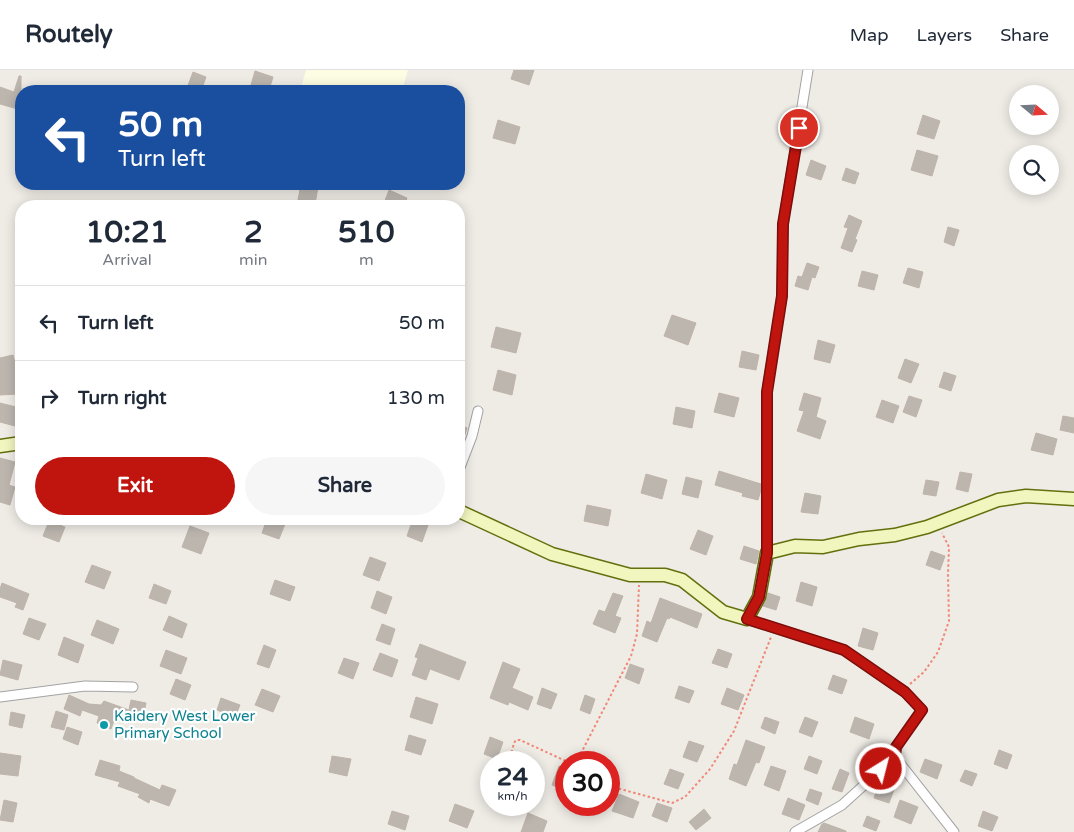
<!DOCTYPE html>
<style>
:root{--surface:#fff;--page:#f6f6f7;--text:#1f2937;--muted:#747a83;--line:#e0e1e3;--accent:#c0140f}
body{margin:0;font-family:"Varela Round",sans-serif;background:var(--page);color:var(--text);height:100vh;display:flex;flex-direction:column;font-size:19px;white-space:nowrap}
*{box-sizing:border-box;margin:0}
p{font-size:16px;color:var(--muted)}
.icon{flex:none;width:28px;height:28px;fill:none;stroke:currentColor;stroke-width:2;stroke-linecap:round;stroke-linejoin:round}
.map{position:relative;flex:1;overflow:hidden}
.drawer{position:absolute;left:15px;top:130px;width:450px;height:325px;display:flex;flex-direction:column;background:var(--surface);border-radius:20px;box-shadow:0 2px 12px #0003}
.drawer>*{flex:none}
.hud{position:absolute;left:15px;top:15px;width:450px;height:105px;border-radius:20px;box-shadow:0 2px 12px #0003;background:#1a4fa0;color:#fff;overflow:hidden}
.needle{width:32px;rotate:109deg}
.buttons{position:absolute;left:1009px;top:15px;display:grid;gap:10px}
.buttons a{display:grid;place-items:center;width:50px;height:50px;border-radius:50%;background:var(--surface);box-shadow:0 2px 12px #0003;font-size:25px}
.speed{position:absolute;left:480px;top:681px;display:flex;gap:10px;font-size:25px;font-weight:700;text-align:center}
.speed>*{display:grid;place-content:center;width:65px;height:65px;border-radius:50%;background:var(--surface);box-shadow:0 2px 12px #0003;line-height:1}
.speed small{font-size:12px;font-weight:400}
.speed .limit{border:8px solid #d22;background:#fff;color:#111}
.pin{position:absolute;display:grid;place-items:center;width:42px;height:42px;color:#fff;margin:-21px;border:2px solid #fff;border-radius:50%;box-shadow:0 1px 5px #0007}
.me{position:absolute;width:55px;margin:-28px;rotate:36deg;stroke-linejoin:round;filter:drop-shadow(0 0 4px #0008)}
.turn{display:flex;align-items:center;gap:18px;height:105px;padding:0 20px;font-size:22px}
.turn .icon{width:65px;height:65px;stroke-width:2.5}
.turn b{display:block;font-size:35px;line-height:42px}
.eta{display:flex;justify-content:space-evenly;align-items:center;height:85px;text-align:center}
.eta b{font-size:30px;font-weight:700;line-height:35px}
.primary-button{display:flex;gap:10px;margin-top:auto;padding:10px 20px}
.primary-button a{flex:1;height:58px;border-radius:30px;background:var(--accent);color:#fff;font-size:20px;font-weight:700;line-height:58px;text-align:center}
.primary-button a+a{background:var(--page);color:var(--text)}
ul{padding:0;list-style:none}
li{display:flex;align-items:center;gap:15px;height:75px;padding:0 20px;border-top:1px solid var(--line)}
li div{flex:1}
li b{display:block;font-size:19px}
li em{font-style:normal}
header{display:flex;align-items:center;gap:30px;box-sizing:border-box;height:70px;padding:0 25px;background:var(--surface);border-bottom:1px solid var(--line)}
header strong{font-size:24px}
nav{display:flex;gap:28px;margin-inline-start:auto;font-size:18px}
.map>svg:first-child{display:block}
.education{fill:#fcfde2}
.building{fill:#bcb6af;stroke:#c0b4aa}
.lines{fill:none;stroke-linecap:round;stroke-linejoin:round}
.street-casing{stroke:#a3a3a3;stroke-width:11}
.secondary-casing{stroke:#62700d;stroke-width:15}
.path{stroke:#f08777;stroke-width:2;stroke-dasharray:2.5 2.5;stroke-linecap:butt}
.street{stroke:#fff;stroke-width:9}
.secondary{stroke:#f1f5be;stroke-width:12}
.route-casing{stroke:#7d0d0a;stroke-width:12}
.route{stroke:#c0140f;stroke-width:9}
.culture-dot{fill:#0f9aa8;stroke:#fff;stroke-width:2}
.labels{text-anchor:middle;dominant-baseline:central;stroke-width:4.5;stroke-linejoin:round;paint-order:stroke}
.culture-label{font-size:15px;fill:#0d838f;stroke:#fff;text-anchor:start}
</style>
<header>
<strong>Routely</strong>
<nav><a>Map</a><a>Layers</a><a>Share</a></nav>
</header>
<div class="map">
<svg width="1074" height="762" viewBox="0 0 1074 762">
<rect width="100%" height="100%" fill="#efece6"/>
<path class="education" d="M306,0H408L402,21H300Z"/>
<path class="building" d="M514,0H534L529,15L511,9Z
M255,1L273,7L269,20L251,15Z
M193,2L206,7L201,21H186Z
M19,6H21V40L0,34V17L14,22Z
M923,45L940,51L934,69L917,64Z
M498,50L520,57L515,74L493,68Z
M917,80L938,86L932,106L911,100Z
M811,90L826,96L821,110L806,105Z
M846,98L859,103L855,114L842,110Z
M301,114L318,117L315,134L298,130Z
M389,120L407,128L404,136H383Z
M849,145L862,151L855,169L857,170L852,182L841,178L848,158L844,157Z
M948,157L959,160L954,176L944,172Z
M807,193L819,197L815,208L812,207L808,220L795,216L798,206L802,207Z
M908,198L923,202L919,218L903,213Z
M862,201L878,205L874,220L858,216Z
M672,245L696,253L688,275L664,266Z
M496,257L521,263L516,283L491,277Z
M818,270L835,275L830,293L814,289Z
M742,281L759,285L756,300L739,297Z
M13,285L16,297L18,324L0,325V288Z
M905,289L919,294L911,313L898,308Z
M498,300L516,305L512,325L493,320Z
M944,302L956,306L951,321L939,317Z
M719,323L739,328L734,347L714,342Z
M804,323L821,328L816,347L826,351L820,369L797,361L804,341L799,340Z
M909,326L922,330L916,347L903,342Z
M882,330L899,336L893,353L876,347Z
M0,333L20,338L15,356L0,352Z
M676,337L695,341L692,358L673,354Z
M1063,346L1074,348V363L1060,360Z
M459,355L467,358L459,383Z
M1036,363L1057,369L1053,385L1031,380Z
M0,388L15,392L9,415L15,417L10,435L0,432Z
M719,401L761,414V420L758,430L742,426L743,423L715,415Z
M960,402L972,404L968,422L956,419Z
M646,404L667,410L662,429L641,423Z
M686,407L702,411L698,428L682,424Z
M926,410L939,412L936,426L923,424Z
M805,423L821,426L818,444L801,442Z
M587,435L611,440L608,456L584,451Z
M267,449L285,454L279,469L262,463Z
M413,449L428,455L422,472L407,466Z
M49,451L65,457L59,472L43,466Z
M190,456L209,463L201,484L182,477Z
M698,460L713,466L706,485L690,479Z
M744,476L759,481L756,494L740,489Z
M931,481L945,486L940,500L926,495Z
M370,487L386,493L379,511L363,505Z
M92,495L111,502L104,519L85,512Z
M275,510L295,517L290,531L270,524Z
M801,512L817,517L812,536L796,531Z
M2,513L29,524L23,540L15,537L17,533L0,527V519Z
M154,514L171,521L166,534L149,528Z
M377,521L392,527L386,544L371,538Z
M613,523L623,526L615,546L621,548L615,563L593,554L599,540L605,542Z
M768,523L780,527L776,540L763,536L766,531Z
M660,528L702,544L697,558L670,547L669,549L667,548L657,572L642,566L647,551L651,553Z
M169,546L187,554L182,568L163,560Z
M29,548L46,554L39,570L23,564Z
M97,550L119,559L113,574L91,565Z
M382,554L395,559L390,575L376,570Z
M863,558L878,563L873,580L858,576Z
M64,567L84,575L78,593L58,585Z
M420,574L466,592L459,610L430,599L426,610L412,605L418,588L415,587Z
M264,575L276,580L269,598L257,594Z
M718,579L732,584L727,598L712,593Z
M166,580L187,588L181,604L160,596Z
M380,583L398,590L392,607L373,600Z
M344,588L359,593L353,609L338,603Z
M3,590L22,595L18,610L0,605Z
M503,592L520,599L512,618L533,627L528,640L509,632L508,635L490,628Z
M630,594L644,599L639,614L625,608Z
M833,605L847,610L842,624L828,619Z
M176,609L191,615L185,630L170,624Z
M679,616L694,621L689,633L675,628Z
M542,618L557,624L551,639L537,634Z
M727,618L744,625L738,640L721,634Z
M262,619L280,626L273,642L255,635Z
M69,625L89,634L101,635L104,631L129,640L131,630L146,633L143,649L116,645L111,659L97,653L99,646L82,640L80,646L64,639Z
M585,625L595,629L590,644L580,640Z
M416,627L438,634L432,654L410,647Z
M221,628L240,635L235,647L217,640Z
M56,641L68,645L64,660L51,657Z
M11,642L25,645L22,658L9,655Z
M765,647L779,652L775,664L761,658Z
M805,647L818,652L812,667L799,662Z
M855,647L874,654L869,669L850,662Z
M67,657L82,662L78,675L63,669Z
M409,665L426,670L421,685L405,680Z
M490,667L503,672L497,689L484,684Z
M746,670L765,677L759,693L756,692L746,716L729,709L734,694L737,695Z
M689,671L704,676L697,692L683,687Z
M999,680L1012,685L1007,699L994,694Z
M0,683L21,686L18,706L0,704Z
M332,686L351,689L347,706L329,702Z
M809,686L822,691L817,704L804,699Z
M925,689L942,695L937,709L920,702Z
M100,690L120,696L119,701L134,707V708L160,720L162,715L176,720L169,736L150,729L149,733L138,727L140,724L118,716L120,712L95,705Z
M559,696L566,699V721L552,715Z
M771,696L786,701L779,721L764,715Z
M670,699L684,704L678,719L664,714Z
M840,699L849,703L842,722L832,719Z
M965,700L977,704L972,716L960,711Z
M880,711L895,717L889,733L874,728Z
M810,719L822,723L818,735L806,730Z
M619,724L639,732L633,748L612,741Z
M788,728L805,735L799,750L782,744Z
M4,730L17,733L13,752L0,750Z
M900,730L918,737L911,754L894,747Z
M657,733L672,738L667,752L652,746Z
M455,734L474,741L467,758L449,751Z
M704,739L711,748L696,760L689,752Z
M392,741L409,746L405,760L388,754Z
M983,741L998,747L992,761L978,756Z
M528,743L547,751L543,762H521Z
M867,746L880,751L876,761L863,756Z
M824,753L846,761V762H818L822,754Z"/>
<g class="lines">
<defs>
<path id="street" d="M459,400L472,366L478,341
M767,483V321L782,226L783,154L808,0
M747,549L844,580L905,622L922,640L896,677L895,687L954,762
M0,627L85,616L133,617
M795,762L842,735L895,687"/>
<path id="secondary" d="M0,376L21,373
M459,441L552,484L630,505H665L682,510L723,542L747,549L759,527L767,483L795,476L823,477L859,469L895,465L927,457L998,430L1026,426L1074,429"/>
</defs>
<use href="#street" class="street-casing"/>
<use href="#secondary" class="secondary-casing"/>
<path class="path" d="M910,614L924,602L938,582L949,551L948,504L949,477L942,463
M509,692L514,673L516,670H520L568,692
M575,692L578,689L631,586L637,564L639,515
M609,716L672,733L685,727L710,699L734,661L771,567"/>
<use href="#street" class="street"/>
<use href="#secondary" class="secondary"/>
</g>
<g class="lines">
<defs>
<path id="route" d="M799,58L783,154L782,226L767,322V483L759,527L747,549L844,580L905,622L922,640L896,677L895,687L881,699"/>
</defs>
<use href="#route" class="route-casing"/>
<use href="#route" class="route"/>
</g>
<circle class="culture-dot" cx="104" cy="655" r="5"/>
<g class="labels">
<g class="culture-label">
<text x="114" y="646">Kaidery West Lower<tspan x="114" dy="17">Primary School</tspan></text>
</g>
</g>
</svg>
<div class="buttons">
<a><svg class="needle" viewBox="-14 -14 28 28"><path d="M0-13l5 13h-10z" fill="#e53935"/><path d="M0 13l5-13h-10z" fill="#747a83"/></svg></a>
<a><svg class="icon" aria-label="search" viewBox="0 0 24 24"><circle cx="10" cy="10" r="6"/><path d="M15 15l6 6"/></svg></a>
</div>
<div class="speed"><div>24<small>km/h</small></div><div class="limit">30</div></div>
<div class="pin" style="left:799px;top:58px;background:#d93025"><svg class="icon" aria-label="arrive" viewBox="0 0 24 24"><path d="M6 21V4h12l-3 4 3 4H6"/></svg></div>
<svg class="me" style="left:881px;top:699px" viewBox="-20 -20 40 40"><circle r="17" fill="#c0140f" stroke="#fff" stroke-width="3"/><path d="M0-11L8 9 0 5-8 9z" fill="#fff"/></svg>
<div class="hud">
<div class="turn"><svg class="icon" aria-label="left" viewBox="0 0 24 24"><path d="M17 20v-9H6M10 6l-5 5 5 5"/></svg><div><b>50 m</b>Turn left</div></div>
</div>
<section class="drawer">
<div class="eta">
<div><b>10:21</b><p>Arrival</p></div>
<div><b>2</b><p>min</p></div>
<div><b>510</b><p>m</p></div>
</div>
<ul>
<li><svg class="icon" aria-label="left" viewBox="0 0 24 24"><path d="M17 20v-9H6M10 6l-5 5 5 5"/></svg><div><b>Turn left</b></div><em>50 m</em></li>
<li><svg class="icon" aria-label="right" viewBox="0 0 24 24"><path d="M7 20v-9h11M14 6l5 5-5 5"/></svg><div><b>Turn right</b></div><em>130 m</em></li>
</ul>
<div class="primary-button"><a>Exit</a><a>Share</a></div>
</section>
</div>
